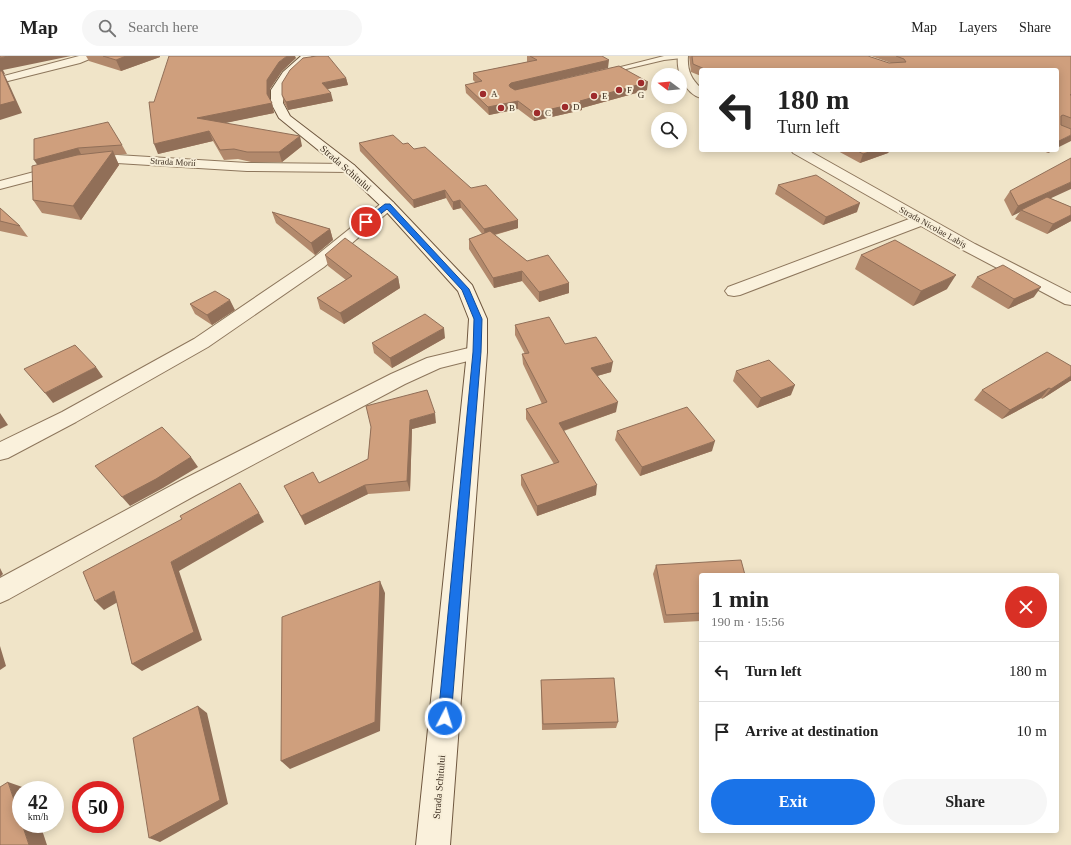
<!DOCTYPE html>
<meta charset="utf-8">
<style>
:root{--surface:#fff;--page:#f6f6f6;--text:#222;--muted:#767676;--line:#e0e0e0;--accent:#1a73e8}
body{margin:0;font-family:"Times New Roman",serif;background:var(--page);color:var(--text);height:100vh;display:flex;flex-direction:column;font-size:15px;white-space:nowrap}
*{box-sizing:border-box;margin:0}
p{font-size:13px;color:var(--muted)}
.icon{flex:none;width:22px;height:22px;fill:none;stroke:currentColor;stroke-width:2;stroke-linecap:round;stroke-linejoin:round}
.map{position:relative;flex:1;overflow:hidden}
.sheet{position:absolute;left:699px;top:517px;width:360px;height:260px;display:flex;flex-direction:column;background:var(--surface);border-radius:4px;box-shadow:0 2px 10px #0003}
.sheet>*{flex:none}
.banner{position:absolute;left:699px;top:12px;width:360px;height:84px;border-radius:4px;box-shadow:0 2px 10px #0003;background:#fff;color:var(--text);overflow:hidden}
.needle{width:26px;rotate:286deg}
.buttons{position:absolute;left:651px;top:12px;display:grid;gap:8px}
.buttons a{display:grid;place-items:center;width:36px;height:36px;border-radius:50%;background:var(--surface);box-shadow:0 2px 10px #0003;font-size:20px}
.speed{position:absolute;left:12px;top:725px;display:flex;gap:8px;font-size:20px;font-weight:700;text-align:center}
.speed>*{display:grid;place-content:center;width:52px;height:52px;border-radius:50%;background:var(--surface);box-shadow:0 2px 10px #0003;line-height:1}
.speed small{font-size:10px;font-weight:400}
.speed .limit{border:6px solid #d22;background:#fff;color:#111}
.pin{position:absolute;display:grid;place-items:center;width:34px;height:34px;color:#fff;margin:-17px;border:2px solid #fff;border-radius:50%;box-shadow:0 1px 4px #0007}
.me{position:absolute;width:44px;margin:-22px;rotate:5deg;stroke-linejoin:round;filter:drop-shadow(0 0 3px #0008)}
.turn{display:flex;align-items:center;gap:14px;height:84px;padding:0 12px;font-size:18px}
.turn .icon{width:52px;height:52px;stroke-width:2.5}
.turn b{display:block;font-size:28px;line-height:34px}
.round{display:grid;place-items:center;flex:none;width:42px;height:42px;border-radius:21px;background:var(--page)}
.headline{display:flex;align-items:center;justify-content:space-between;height:68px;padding:0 12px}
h1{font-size:24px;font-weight:700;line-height:30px}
.primary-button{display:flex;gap:8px;margin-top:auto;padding:8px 12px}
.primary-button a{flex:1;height:46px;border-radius:24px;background:var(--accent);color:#fff;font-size:16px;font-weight:700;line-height:46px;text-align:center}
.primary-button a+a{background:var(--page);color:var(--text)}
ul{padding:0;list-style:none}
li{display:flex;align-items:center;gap:12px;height:60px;padding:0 12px;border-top:1px solid var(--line)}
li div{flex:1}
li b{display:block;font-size:15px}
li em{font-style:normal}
header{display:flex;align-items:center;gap:24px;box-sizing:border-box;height:56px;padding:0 20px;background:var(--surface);border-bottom:1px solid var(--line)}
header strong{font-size:19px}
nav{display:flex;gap:22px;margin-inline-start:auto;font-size:14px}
.search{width:280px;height:36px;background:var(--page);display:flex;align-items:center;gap:10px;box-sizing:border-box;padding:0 14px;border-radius:22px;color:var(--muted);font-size:15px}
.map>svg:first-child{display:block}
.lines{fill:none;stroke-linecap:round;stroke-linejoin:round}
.service-casing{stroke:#8d765c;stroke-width:2}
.minor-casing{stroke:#8d765c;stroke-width:2}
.secondary-casing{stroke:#6f573f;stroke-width:2}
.service{fill:#faf1dc;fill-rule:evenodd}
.minor{fill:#faf1dc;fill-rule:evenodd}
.secondary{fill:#faf1dc;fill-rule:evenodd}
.wall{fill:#b2896c}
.shaded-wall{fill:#916f58}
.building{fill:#cf9f7d;stroke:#916f58}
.route{fill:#1a73e8;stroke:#114b97}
.poi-dot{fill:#9e2a2b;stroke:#f7eed8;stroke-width:1.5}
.labels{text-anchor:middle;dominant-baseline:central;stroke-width:4;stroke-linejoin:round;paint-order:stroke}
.far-poi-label{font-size:9px;fill:#3d2e20;stroke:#f7eed8;text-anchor:start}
.far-street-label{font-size:9px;fill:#3d2e20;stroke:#f7eed8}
.street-label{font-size:10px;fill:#3d2e20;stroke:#f7eed8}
</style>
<header>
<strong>Map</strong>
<div class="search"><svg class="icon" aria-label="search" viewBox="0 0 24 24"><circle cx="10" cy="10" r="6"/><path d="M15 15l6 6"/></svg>Search here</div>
<nav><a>Map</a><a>Layers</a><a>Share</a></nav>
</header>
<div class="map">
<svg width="1071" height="789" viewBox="0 0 1071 789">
<rect width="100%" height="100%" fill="#f0e4c8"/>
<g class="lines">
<defs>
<path id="service" d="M664,0H685L682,2L664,4L605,18L601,16Z"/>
<path id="minor" d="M79,0H93L92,2L80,7L0,27V21Z
M678,0H688C687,14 691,23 701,32V42C684,37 676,15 678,0Z
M791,94H808L975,188L1071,237V249L1065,248L963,194L921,170L740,239L734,240L728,239L725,235L728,231L909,163L793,97Z
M117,99L247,107L349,108L354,109L356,112L354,115L349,116L247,115L117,107L84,111L0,133V125L83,103Z
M388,145L393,146L395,149L393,152L324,211L208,291L76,366L8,402L0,404V386L62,356L194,283L312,203L383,146Z
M477,290L484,291L487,296L484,301L440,312L405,328L196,439L9,543L0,547V522L180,425L391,318L427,302Z"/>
<path id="secondary" d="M301,0H312L291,20L283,34V47L290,60L354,109L393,146L472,229L487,263V296L450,789H416L467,296L469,263L458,235L383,152L344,115L279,62L271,47V34L283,16Z"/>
</defs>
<use href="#service" class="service-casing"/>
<use href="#minor" class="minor-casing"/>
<use href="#secondary" class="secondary-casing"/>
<use href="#service" class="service"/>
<use href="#minor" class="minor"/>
<use href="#secondary" class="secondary"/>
</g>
<path class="wall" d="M86,0H160V1L121,15L89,5Z
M527,0H602L608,12L543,27L647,34L582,52V54L534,65L518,53L489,59L466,37L465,29L476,27L473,24V17L527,6Z
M689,0H868L889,7H891L871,0H1071V73L1057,92V14H701V20L691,16Z
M296,2L282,15L270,33V43L272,47L274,57L224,67L302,90L282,106H251L238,103L224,104L213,85L158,98L154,46Z
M346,22L348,29L327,33L333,45L288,54L284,47L282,39Z
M34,83L122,89L127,98L114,99L119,109L81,164L42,157L33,144L38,109Z
M359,87L403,88L414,93L471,132L518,164V172L495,179L527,205L569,227V237L539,246L522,225L494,232L469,193V183L482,178L461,152L453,154L446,142L414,152L360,95Z
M836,94H890L888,97L860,107Z
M1041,94H1054L1048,97Z
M778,129L857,156L823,169L775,138Z
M1010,135L1050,142L1071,151V165L1047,178L1015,163L1020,156L1012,160L1004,144Z
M0,152L20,170L28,181L0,175Z
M272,156L330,173L333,184L315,199L276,167Z
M325,199L398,221L400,232L344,268L320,253L317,242L346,224L328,210Z
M861,199L947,233L913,250L855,213Z
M977,221L1034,241L1008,253L971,231Z
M190,248L235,254L212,269L195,258Z
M515,269L565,288L611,316L597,320L616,356L564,375L596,439L537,460L521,429V419L554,408L526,363V353L542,348L523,308L522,298H525L515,279Z
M445,282L392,312L374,297L372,287Z
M736,315L791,339L757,352L733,325Z
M1070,325L1042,343L1041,342L1002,363L974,344L982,334Z
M436,367L412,373L410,435L368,438L305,469L289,439L319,427L368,403L371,371Z
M617,375L712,395L640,420L615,384Z
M656,509L701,519V565L664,567L653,518Z
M541,624L618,666L616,672L542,674Z"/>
<path class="shaded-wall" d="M8,0H71L3,14L5,18H4L8,26L22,57L0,64V2Z
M126,0H160V1L121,15L116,4Z
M287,0H295L296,2L282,15L270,33V47L267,38V24L279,6Z
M609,4L608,12L512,35L509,29L511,27Z
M346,22L348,29L323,34L322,27Z
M648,26L647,34L582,52V54L534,65V57Z
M331,37L333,45L288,54L286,46Z
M518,45V53L489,59L488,51Z
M272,47L274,57L201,72L197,62Z
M209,75L213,85L158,98L154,88Z
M1071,79V85L1057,92V86Z
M300,80L302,90L282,106L279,96Z
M78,92L83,102L40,113L34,104Z
M875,94H890L888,97L860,107L863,98Z
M1050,94H1054L1048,97Z
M113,95L119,109L81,164L73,150Z
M1071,126V133L1023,155L1021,154L1020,156L1012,160L1018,150Z
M445,134L446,142L414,152L413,144Z
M460,144L461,152L453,154V146Z
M860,147L857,156L823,169L826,161Z
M1071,159V165L1047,178L1053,168Z
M518,164V172L485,181L484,173Z
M330,173L333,184L315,199L311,187Z
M522,215V225L494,232L493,222Z
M956,219L947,233L913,250L921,235Z
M398,221L400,232L344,268L340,257Z
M569,227V237L539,246V236Z
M1041,231L1034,241L1008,253L1014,243Z
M230,244L235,254L212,269L207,259Z
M444,272L445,282L392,312L390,302Z
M613,306L611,316L590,322L591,312Z
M96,311L103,321L53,347L45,337Z
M1071,320V325H1070L1042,343L1051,333Z
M795,329L791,339L757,352L761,342Z
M1049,332L1041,342L1002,363L1010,354Z
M618,346L616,356L559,376V367Z
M0,357L8,369L0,373Z
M435,357L436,367L412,373L410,435L407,425L410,364Z
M715,385L712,395L640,420L642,411Z
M191,401L198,411L163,432L130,450L122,441Z
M365,429L368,438L305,469L301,460Z
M597,429L596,439L537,460V450Z
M259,457L264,466L179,515L202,584L142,615L132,608L171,506Z
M0,512L3,518L0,521Z
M380,525L385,537L380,675L290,713L281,705Z
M114,535L123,543L104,554L95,545Z
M0,590L6,610L0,614Z
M198,650L207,657L228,748L160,786L149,782Z
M8,726L28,733V734H21V765Z
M22,768H40L47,789H29Z"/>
<path class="building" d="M0,0H8L0,2Z
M103,0H126L116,4Z
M169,0H287L279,6L267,24V38L272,47L197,62L300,80L279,96H247L234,93L220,94L209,75L154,88L149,46H154Z
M317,0H328L346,22L322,27L331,37L286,46L282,39V27L290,14L303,2Z
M530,0H602L609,4L511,27L509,29L510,31L515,34L619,10L648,26L580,45L582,46L534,57L518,45L488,51L465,29L482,25L473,17L537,4Z
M692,0H868L889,7L906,6L904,3L896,0H1071V38L1070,39H1071V62L1063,59L1061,60V69L1071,73V79L1057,86V14H707L693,8Z
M0,15H2L15,45L0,49Z
M108,66L122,89L78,92L34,104V83Z
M393,79L403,88L408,87L414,93L425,91L471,132L486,129L518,164L484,173L460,144L453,146L445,134L413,144L359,87Z
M856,94H875L863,98Z
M113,95L73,150L33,144L32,110L77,99Z
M1071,102V126L1018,150L1010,135Z
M816,119L860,147L826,161L778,129Z
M1047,141L1071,151V159L1053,168L1021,154Z
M0,152L20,170L0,165Z
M272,156L330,173L311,187Z
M490,175L527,205L548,199L569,227L539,236L522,215L493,222L469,183Z
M345,182L398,221L340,257L317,242L352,220L325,199Z
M895,184L956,219L921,235L861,199Z
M1003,209L1041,231L1014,243L977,221Z
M215,235L230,244L207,259L190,248Z
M425,258L444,272L390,302L372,287Z
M549,261L565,288L596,281L613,306L591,312L618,346L559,367L597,429L537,450L521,419L559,406L526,353L547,346L522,298L529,297L515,269Z
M75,289L96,311L45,337L24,313Z
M1047,296L1071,310V320L1051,333L1049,332L1010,354L982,334Z
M769,304L795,329L761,342L736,315Z
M427,334L435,357L410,364L407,425L365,429L301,460L284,430L313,416L319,427L368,403L371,371L366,350Z
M687,351L715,385L642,411L617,375Z
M162,371L191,401L156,423L122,441L95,410Z
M240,427L259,457L171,506L194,576L132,608L114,535L95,545L83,516L182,463L180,460Z
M741,504L745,519H701V557L666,559L656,509Z
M380,525L375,666L281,705L282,561Z
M614,622L618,666L543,668L541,624Z
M198,650L220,744L149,782L133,682Z
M8,726L21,765V768H22L29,789H0V731Z"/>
<path class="route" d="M385,148H390L469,233L482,263L481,296L451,662L449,666L445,668L440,666L438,662L473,296L474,263L462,234L387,153L368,168H363V165Z"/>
<g class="poi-dot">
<circle cx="641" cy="27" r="4"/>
<circle cx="619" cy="34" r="4"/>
<circle cx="483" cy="38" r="4"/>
<circle cx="594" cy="40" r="4"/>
<circle cx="565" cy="51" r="4"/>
<circle cx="501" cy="52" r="4"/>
<circle cx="537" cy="57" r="4"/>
</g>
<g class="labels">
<g class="far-poi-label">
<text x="627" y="34">F</text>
<text x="491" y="38">A</text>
<text x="641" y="39" text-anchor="middle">G</text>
<text x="602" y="40">E</text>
<text x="573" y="51">D</text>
<text x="509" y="52">B</text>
<text x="545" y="57">C</text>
</g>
<g class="far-street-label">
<text transform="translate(173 106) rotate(3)">Strada Morii</text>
<text transform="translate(933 171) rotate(29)">Strada Nicolae Labiș</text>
</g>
<g class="street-label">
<text transform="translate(346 112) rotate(41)">Strada Schitului</text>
<text transform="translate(439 731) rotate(-85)">Strada Schitului</text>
</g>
</g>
</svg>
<div class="buttons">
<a><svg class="needle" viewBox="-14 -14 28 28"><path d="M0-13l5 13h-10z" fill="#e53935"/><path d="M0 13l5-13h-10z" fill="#767676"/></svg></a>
<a><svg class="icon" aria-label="search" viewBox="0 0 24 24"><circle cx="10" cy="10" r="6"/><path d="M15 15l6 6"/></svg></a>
</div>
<div class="speed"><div>42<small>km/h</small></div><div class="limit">50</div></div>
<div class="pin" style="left:366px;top:166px;background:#d93025"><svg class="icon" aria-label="arrive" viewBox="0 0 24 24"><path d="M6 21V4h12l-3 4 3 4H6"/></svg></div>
<svg class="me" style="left:445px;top:662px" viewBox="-20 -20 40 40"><circle r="17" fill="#1a73e8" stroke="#fff" stroke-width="3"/><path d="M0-11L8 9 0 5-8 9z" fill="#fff"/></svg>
<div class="banner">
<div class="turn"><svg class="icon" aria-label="left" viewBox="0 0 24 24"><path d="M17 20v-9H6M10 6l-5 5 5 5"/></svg><div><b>180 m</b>Turn left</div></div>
</div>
<section class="sheet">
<div class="headline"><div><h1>1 min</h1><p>190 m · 15:56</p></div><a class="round" style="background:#d93025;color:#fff"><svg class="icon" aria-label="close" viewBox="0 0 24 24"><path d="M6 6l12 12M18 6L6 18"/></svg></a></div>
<ul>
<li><svg class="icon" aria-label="left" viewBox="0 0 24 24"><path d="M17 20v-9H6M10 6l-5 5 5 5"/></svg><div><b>Turn left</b></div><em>180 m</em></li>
<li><svg class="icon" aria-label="arrive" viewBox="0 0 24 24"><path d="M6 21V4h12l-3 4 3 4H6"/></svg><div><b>Arrive at destination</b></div><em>10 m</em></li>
</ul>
<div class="primary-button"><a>Exit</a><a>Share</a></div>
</section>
</div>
